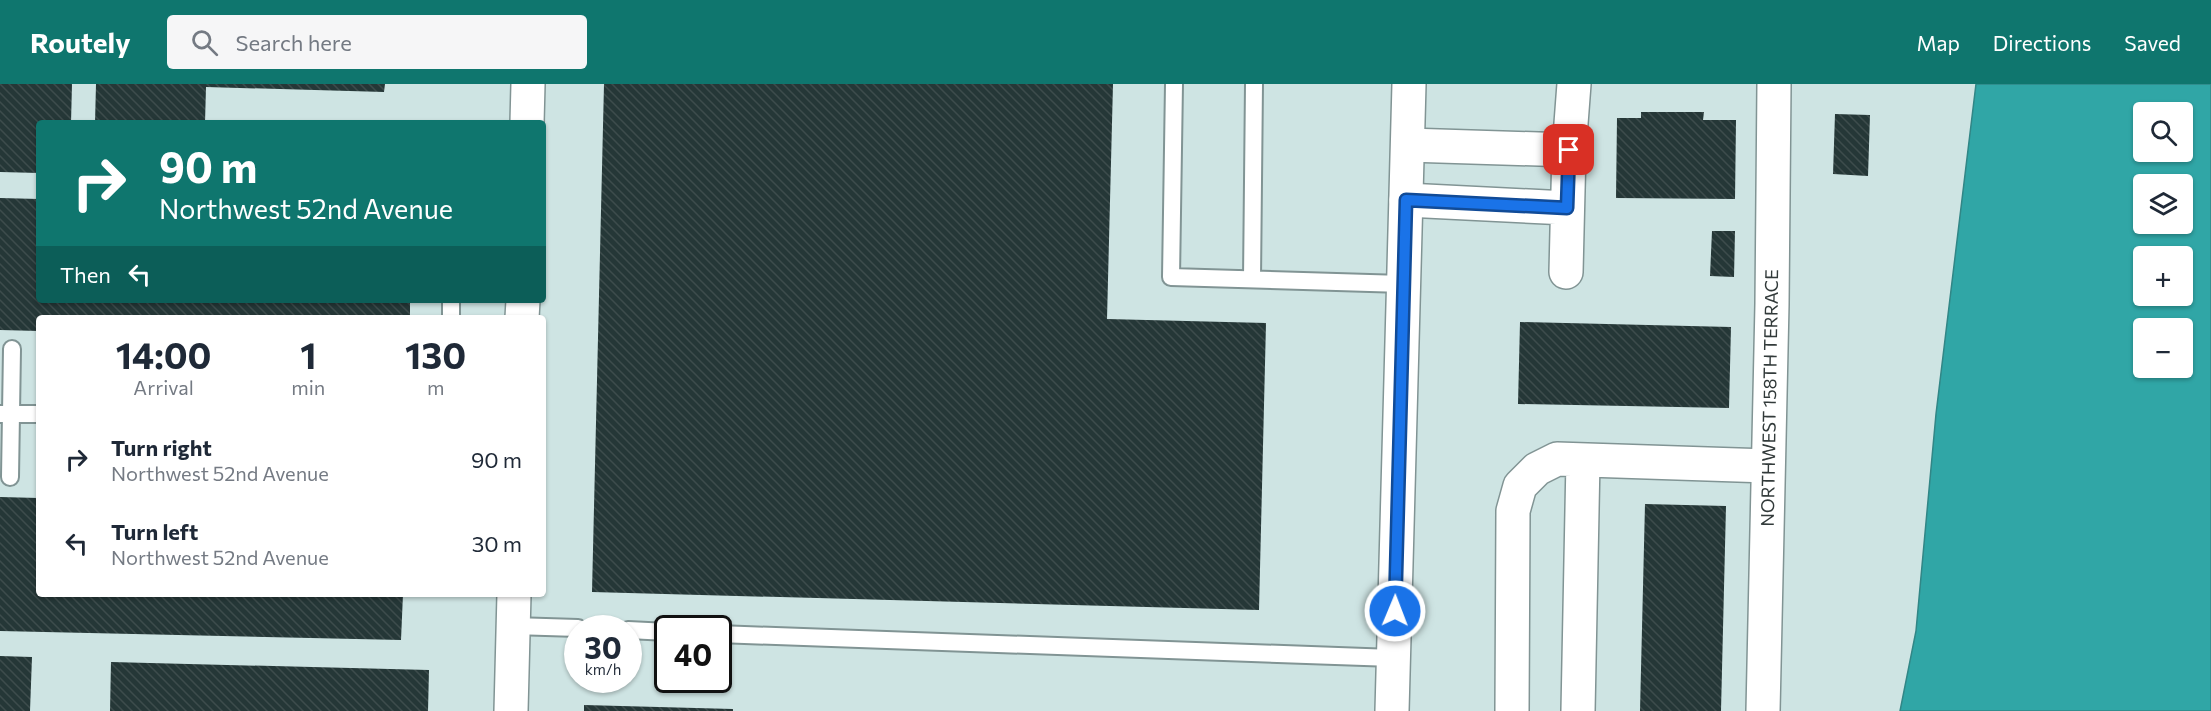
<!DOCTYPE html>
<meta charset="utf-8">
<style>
:root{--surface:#fff;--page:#f6f6f7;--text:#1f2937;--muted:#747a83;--accent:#0f766e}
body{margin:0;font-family:Commissioner,sans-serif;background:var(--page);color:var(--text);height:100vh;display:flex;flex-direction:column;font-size:22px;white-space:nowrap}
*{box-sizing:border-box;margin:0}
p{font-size:20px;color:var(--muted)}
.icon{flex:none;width:33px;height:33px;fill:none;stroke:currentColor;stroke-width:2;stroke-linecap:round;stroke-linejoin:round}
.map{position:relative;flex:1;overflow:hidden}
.panel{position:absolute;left:36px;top:231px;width:510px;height:282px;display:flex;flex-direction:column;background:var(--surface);border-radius:6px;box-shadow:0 2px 4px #0004}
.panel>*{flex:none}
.banner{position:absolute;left:36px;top:36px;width:510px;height:183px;border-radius:6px;box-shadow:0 2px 4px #0004;background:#0f766e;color:#fff;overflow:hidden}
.buttons{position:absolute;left:2133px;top:18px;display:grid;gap:12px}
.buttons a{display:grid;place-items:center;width:60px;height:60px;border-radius:6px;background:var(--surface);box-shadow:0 2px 4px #0004;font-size:30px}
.speed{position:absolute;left:564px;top:531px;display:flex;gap:12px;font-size:30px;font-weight:700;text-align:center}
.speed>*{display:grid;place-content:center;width:78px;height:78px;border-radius:50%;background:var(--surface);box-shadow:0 2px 4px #0004;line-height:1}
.speed small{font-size:15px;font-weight:400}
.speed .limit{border:3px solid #111;border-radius:9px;background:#fff;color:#111}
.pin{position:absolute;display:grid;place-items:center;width:51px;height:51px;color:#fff;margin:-26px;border-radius:12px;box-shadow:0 3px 9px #0006}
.me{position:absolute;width:66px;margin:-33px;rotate:1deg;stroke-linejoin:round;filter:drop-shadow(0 0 4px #0008)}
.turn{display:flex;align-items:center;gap:21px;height:126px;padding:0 24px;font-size:27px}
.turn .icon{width:78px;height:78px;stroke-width:2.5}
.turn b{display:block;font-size:42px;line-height:51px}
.then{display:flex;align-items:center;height:57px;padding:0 24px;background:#0003;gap:12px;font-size:22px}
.eta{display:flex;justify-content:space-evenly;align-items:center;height:102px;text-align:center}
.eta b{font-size:36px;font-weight:700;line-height:42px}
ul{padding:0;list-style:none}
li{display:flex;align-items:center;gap:18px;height:84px;padding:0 24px}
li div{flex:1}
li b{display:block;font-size:22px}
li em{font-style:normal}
header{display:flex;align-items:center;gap:36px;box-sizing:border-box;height:84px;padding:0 30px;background:var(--accent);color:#fff}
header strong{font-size:28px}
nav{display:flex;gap:33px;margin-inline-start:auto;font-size:21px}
.search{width:420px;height:54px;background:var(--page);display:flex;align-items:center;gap:15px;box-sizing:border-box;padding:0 21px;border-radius:6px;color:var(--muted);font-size:22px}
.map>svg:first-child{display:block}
.water{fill:#30a6a6;stroke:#318686;stroke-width:1.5;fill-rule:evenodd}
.building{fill:url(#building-back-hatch)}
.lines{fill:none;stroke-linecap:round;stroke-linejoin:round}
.service-casing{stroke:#819494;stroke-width:20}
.minor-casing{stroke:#819494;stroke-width:36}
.tertiary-casing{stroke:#819494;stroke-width:36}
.service{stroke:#fff;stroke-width:16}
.minor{stroke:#fff;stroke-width:33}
.tertiary{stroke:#fff;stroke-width:33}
.route-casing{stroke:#114b97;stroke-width:15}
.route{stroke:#1a73e8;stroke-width:10}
.labels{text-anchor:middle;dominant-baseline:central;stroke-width:6;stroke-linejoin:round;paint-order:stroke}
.street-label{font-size:18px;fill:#323a3a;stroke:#fff}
</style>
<header>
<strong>Routely</strong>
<div class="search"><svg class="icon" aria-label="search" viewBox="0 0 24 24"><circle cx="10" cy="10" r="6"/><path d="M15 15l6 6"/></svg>Search here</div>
<nav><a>Map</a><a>Directions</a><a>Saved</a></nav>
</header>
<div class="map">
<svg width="2211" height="627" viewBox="0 0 2211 627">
<defs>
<pattern id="building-back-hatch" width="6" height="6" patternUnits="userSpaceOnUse" patternTransform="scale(1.5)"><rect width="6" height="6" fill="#253737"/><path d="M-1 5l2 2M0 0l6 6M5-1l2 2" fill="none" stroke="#3d4c4c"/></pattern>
</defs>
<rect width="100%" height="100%" fill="#cee4e3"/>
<path class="water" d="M1976,0H2211V627H1900L1916,547L1936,330ZM2144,28H2182V68H2144ZM2144,100H2182V140H2144ZM2144,172H2182V212H2144ZM2144,244H2182V284H2144Z"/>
<path class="building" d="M0,0H72L71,39H39V89L0,88Z
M96,0H385L384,8L206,3L205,39H95Z
M604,0H1113L1107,235L1266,239L1259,526L592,508Z
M1641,28H1704L1703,36H1736L1735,115L1616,114L1617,34H1641Z
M1835,30L1870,31L1868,92L1833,90Z
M0,114L39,115V216H410V234H39V247L0,246Z
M1712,147H1735L1734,193L1710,192Z
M1520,238L1731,243L1729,324L1518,320Z
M0,413L39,414V510H403L401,556L0,547Z
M1645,420L1726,422L1721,627H1640Z
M0,572L32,573L30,627H0Z
M111,578L429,586L428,627H110Z
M584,621L733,625V627H584Z"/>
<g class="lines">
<defs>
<path id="service" d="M1174,0L1171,193L1403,200
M1252,195L1254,0
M451,216V234
M1,330H39
M10,393L12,265
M513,542L578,544
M628,546L668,548
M718,550L1393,574"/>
<path id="minor" d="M527,39L528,0
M1408,61L1569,66
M1406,116L1567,124
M1566,188L1569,66L1574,0
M522,234L523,216
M511,627L514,510
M1512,627L1513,427L1520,402L1537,385L1557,375L1768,382
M1578,627L1583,376
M1763,627L1772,220L1774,0"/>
<path id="tertiary" d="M1392,627L1409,0"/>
</defs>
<use href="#service" class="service-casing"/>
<use href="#minor" class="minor-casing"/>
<use href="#tertiary" class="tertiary-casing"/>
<use href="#service" class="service"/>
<use href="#minor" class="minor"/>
<use href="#tertiary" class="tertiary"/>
</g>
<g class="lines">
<defs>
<path id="route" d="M1395,527L1406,116L1567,124L1569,66"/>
</defs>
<use href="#route" class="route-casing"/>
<use href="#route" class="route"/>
</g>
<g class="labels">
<g class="street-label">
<text transform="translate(1769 314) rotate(-89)">NORTHWEST 158TH TERRACE</text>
</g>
</g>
</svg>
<div class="buttons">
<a><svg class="icon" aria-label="search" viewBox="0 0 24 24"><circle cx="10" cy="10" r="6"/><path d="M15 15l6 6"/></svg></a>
<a><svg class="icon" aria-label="layers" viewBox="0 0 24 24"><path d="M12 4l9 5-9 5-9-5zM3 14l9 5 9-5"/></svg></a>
<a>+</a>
<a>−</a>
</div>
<div class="speed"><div>30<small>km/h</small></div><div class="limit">40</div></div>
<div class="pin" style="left:1569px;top:66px;background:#d93025"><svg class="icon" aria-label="arrive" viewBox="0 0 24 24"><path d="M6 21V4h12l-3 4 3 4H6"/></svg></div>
<svg class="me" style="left:1395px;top:527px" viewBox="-20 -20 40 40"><circle r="17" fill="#1a73e8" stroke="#fff" stroke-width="3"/><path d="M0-11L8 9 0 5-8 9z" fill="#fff"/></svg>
<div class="banner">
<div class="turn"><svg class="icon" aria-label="right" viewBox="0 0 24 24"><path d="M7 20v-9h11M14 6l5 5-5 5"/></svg><div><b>90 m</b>Northwest 52nd Avenue</div></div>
<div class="then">Then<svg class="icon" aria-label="left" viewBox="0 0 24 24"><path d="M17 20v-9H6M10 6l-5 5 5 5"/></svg></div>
</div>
<section class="panel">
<div class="eta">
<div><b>14:00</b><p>Arrival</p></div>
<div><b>1</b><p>min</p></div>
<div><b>130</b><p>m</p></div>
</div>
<ul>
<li><svg class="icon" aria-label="right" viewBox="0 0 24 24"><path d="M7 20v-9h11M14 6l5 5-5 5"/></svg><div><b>Turn right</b><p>Northwest 52nd Avenue</p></div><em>90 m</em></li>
<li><svg class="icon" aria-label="left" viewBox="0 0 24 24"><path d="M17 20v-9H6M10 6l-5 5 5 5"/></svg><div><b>Turn left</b><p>Northwest 52nd Avenue</p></div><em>30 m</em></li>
</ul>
</section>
</div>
